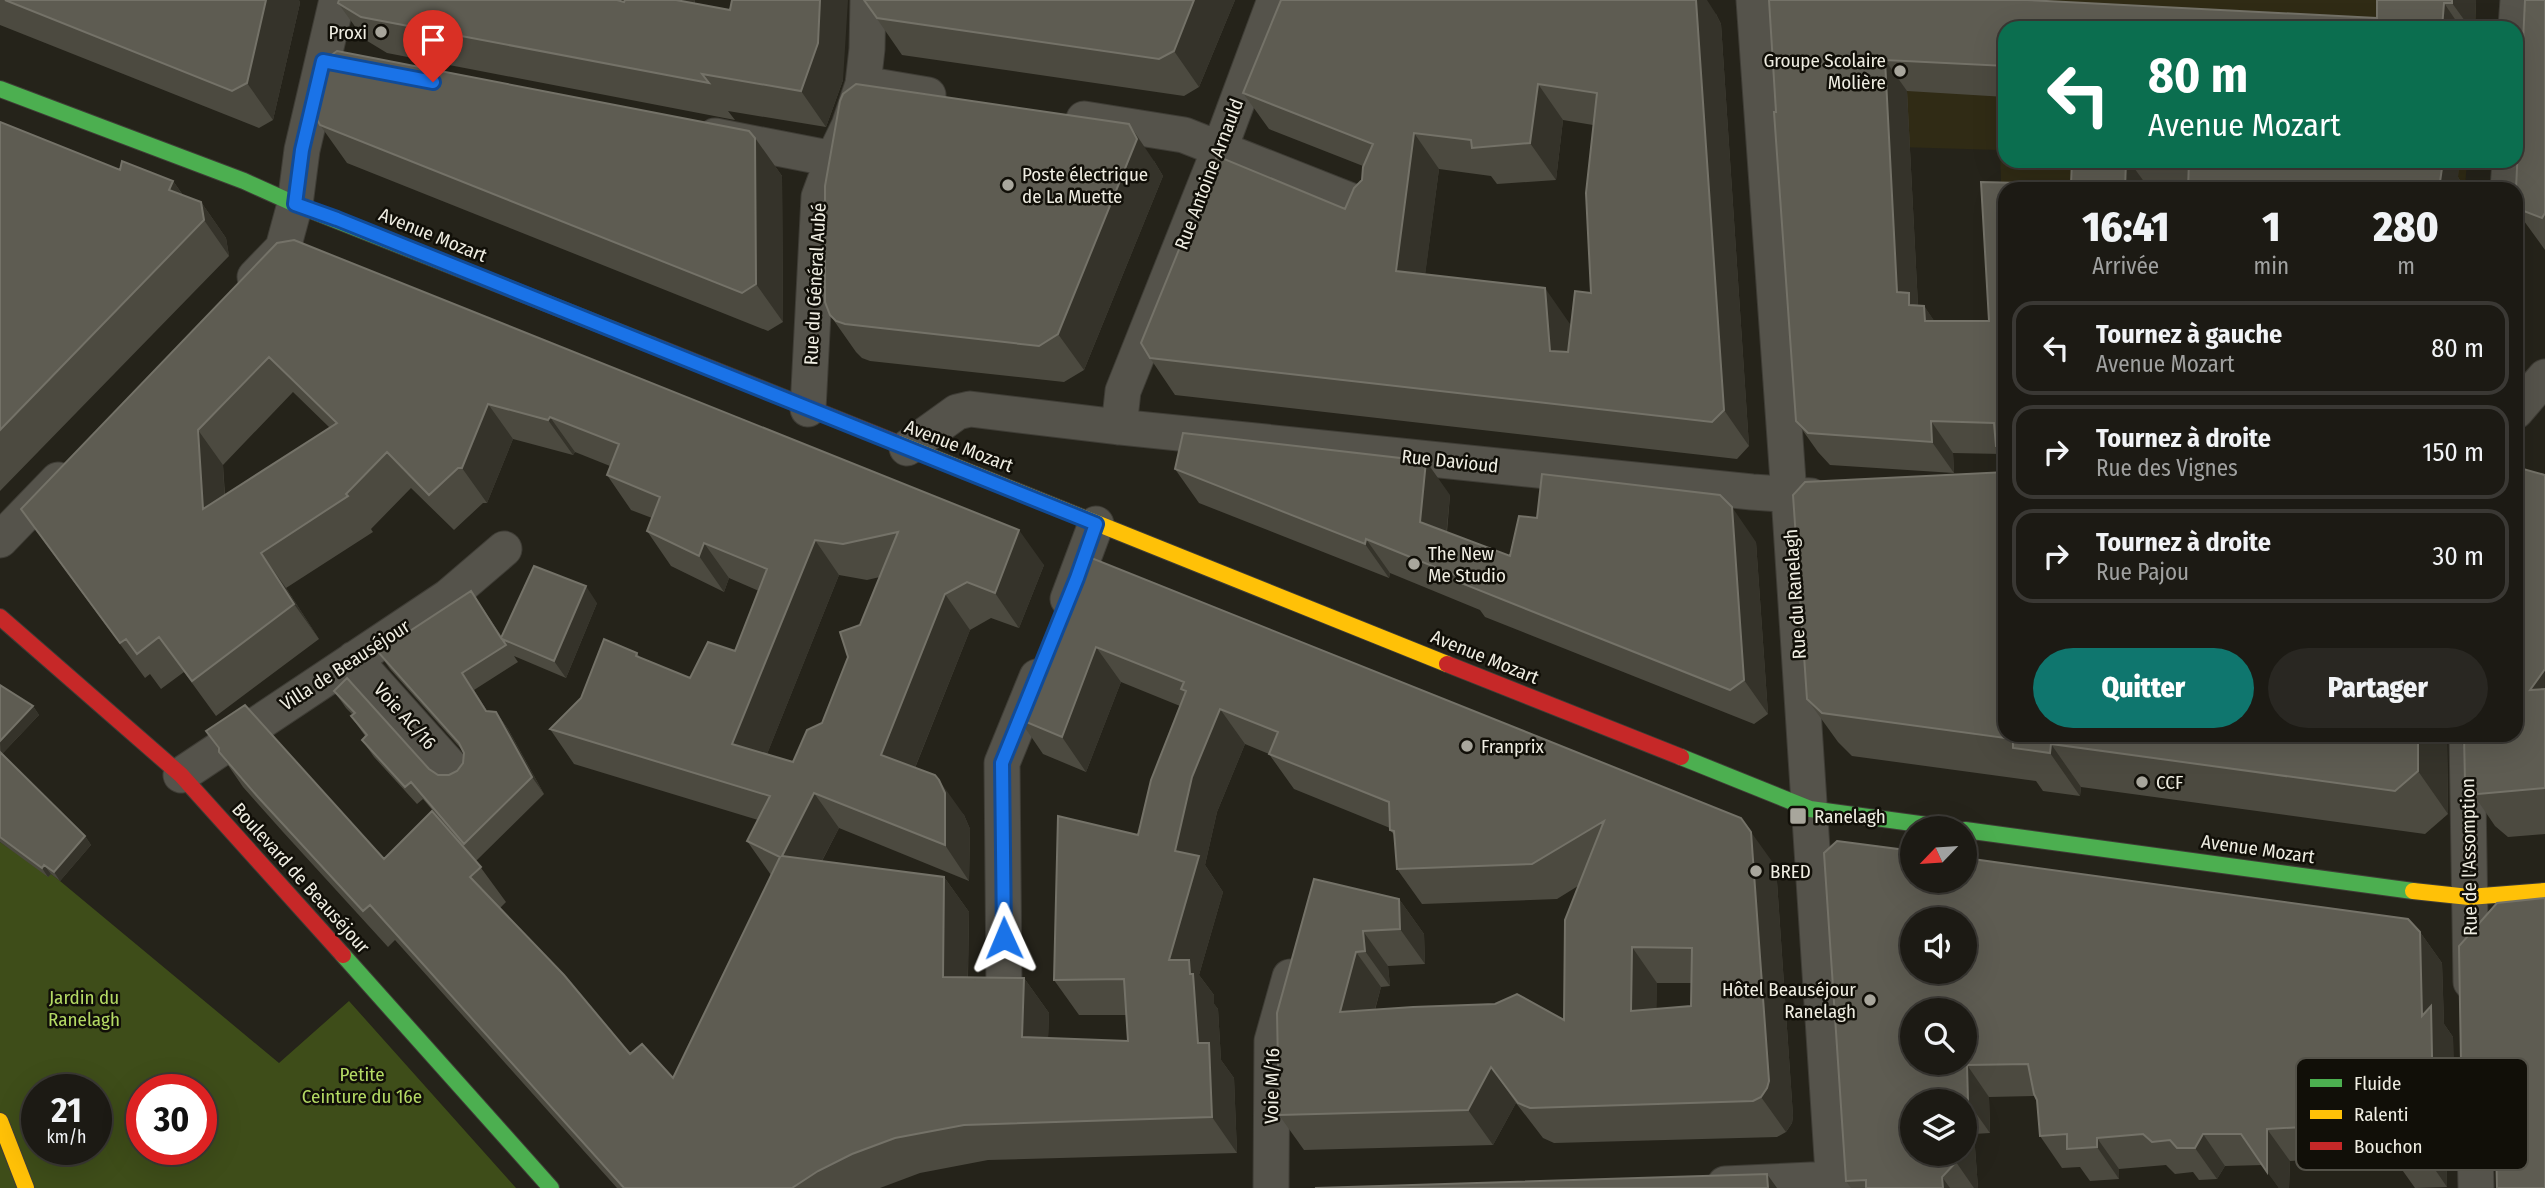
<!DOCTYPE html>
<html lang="fr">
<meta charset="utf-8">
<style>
:root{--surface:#1c1a14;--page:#292722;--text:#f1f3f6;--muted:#a0a1a0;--line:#3a3834;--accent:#0f766e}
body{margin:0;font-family:"Fira Sans Condensed",sans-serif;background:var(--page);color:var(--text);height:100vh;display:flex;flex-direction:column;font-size:26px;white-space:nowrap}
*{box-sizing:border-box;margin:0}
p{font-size:23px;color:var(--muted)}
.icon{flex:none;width:38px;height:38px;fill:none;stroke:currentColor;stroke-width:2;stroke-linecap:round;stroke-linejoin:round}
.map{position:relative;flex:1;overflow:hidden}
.drawer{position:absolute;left:1998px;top:182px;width:525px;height:560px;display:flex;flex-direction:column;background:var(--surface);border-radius:21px;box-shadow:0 7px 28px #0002,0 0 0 2px var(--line)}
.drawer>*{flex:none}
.top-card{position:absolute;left:1998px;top:21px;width:525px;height:147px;border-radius:21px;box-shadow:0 7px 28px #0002,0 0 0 2px var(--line);background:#0b6e4f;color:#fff;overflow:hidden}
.needle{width:46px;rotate:245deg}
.controls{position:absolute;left:1900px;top:816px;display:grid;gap:14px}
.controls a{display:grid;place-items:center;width:77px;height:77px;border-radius:50%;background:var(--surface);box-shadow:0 7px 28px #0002,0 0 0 2px var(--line);font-size:35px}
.speed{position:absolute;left:21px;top:1074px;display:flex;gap:14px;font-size:35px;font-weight:700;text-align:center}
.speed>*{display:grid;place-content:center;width:91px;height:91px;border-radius:50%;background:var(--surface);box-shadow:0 7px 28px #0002,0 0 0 2px var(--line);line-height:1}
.speed small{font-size:18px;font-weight:400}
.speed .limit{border:10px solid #d22;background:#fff;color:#111}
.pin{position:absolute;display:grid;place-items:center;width:60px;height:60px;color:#fff;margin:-72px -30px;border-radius:50% 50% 50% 0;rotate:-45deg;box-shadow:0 0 7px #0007}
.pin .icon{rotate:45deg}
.me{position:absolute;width:77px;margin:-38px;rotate:359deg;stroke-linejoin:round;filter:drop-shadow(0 0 5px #0008)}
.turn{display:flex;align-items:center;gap:24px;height:147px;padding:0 35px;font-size:32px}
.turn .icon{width:91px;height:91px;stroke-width:2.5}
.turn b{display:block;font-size:49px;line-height:60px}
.eta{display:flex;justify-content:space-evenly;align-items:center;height:119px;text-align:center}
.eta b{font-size:42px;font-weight:800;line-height:49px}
.cta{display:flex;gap:14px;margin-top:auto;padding:14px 35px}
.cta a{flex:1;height:80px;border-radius:42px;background:var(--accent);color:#fff;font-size:28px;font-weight:800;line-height:80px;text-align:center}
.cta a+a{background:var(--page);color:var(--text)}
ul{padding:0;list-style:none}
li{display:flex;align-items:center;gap:21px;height:94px;margin:0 14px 10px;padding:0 21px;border:4px solid var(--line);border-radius:21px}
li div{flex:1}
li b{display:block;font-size:26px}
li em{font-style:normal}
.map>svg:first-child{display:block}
.built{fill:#302b15}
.green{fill:#3e4d19;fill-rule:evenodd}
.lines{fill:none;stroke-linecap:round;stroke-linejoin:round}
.street-casing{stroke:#3f3d36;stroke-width:37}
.fast-casing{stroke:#3f3d36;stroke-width:18}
.slow-casing{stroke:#3f3d36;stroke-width:18}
.jam-casing{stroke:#3f3d36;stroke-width:18}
.street{stroke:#55534b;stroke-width:35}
.fast{stroke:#4caf50;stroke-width:16}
.slow{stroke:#ffc107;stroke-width:16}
.jam{stroke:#c62828;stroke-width:16}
.wall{fill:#4c4a40;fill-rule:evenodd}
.shaded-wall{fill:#35332a}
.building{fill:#5e5c52;stroke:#747268;stroke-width:2;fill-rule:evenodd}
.route-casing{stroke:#114b97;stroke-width:18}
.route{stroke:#1a73e8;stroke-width:12}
.poi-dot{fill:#a8a69c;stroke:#110f08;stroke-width:2.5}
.labels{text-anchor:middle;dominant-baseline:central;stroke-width:5;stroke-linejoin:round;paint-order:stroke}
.poi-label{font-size:19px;fill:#efede2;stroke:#110f08;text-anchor:start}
.street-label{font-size:19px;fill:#efede2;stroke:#110f08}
.park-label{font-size:19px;fill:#b4da64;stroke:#110f08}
.key{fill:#110f08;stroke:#545249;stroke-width:2}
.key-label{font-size:19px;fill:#efede2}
</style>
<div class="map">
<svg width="2545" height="1188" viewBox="0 0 2545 1188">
<rect width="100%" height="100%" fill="#25231a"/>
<path class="built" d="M1789,0H2476L2475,28H2006V161H2467L2465,188L2188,189L2001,182L2000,150L1796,144Z"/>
<path class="green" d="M0,842L16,853L32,859L60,881L279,1063L349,1001L516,1188H0ZM37,1090H96V1150H37ZM142,1090H201V1150H142Z"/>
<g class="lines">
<defs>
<path id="street" d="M1754,0L1789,495L1834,1188
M2516,28L2518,0
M863,84L928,95
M1084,119L1184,135L1369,208
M715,136L833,159
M2508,189L2510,161
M255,277L283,248L295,204L302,150L337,0
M808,409L819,197L833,159L849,126L863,84L867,49L868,0
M2516,411L2545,377
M1119,427L1123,391L1220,148L1275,0
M907,448L957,412L970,409L1119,427L1752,492L1811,496
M0,540L58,480
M1068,599L1096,524
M354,659L456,773
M2467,735L2471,982
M181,775L448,597L504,549
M1004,988L1002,763L1037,677
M2474,1094L2476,1188
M1725,1184L1833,1179
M1271,1188L1272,1041L1290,977"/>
<path id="fast" d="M0,89L244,181L295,204L652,345
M1681,757L1810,809L1949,828
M1965,830L2413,891
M343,955L551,1188"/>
<path id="slow" d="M897,443L1447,664
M2413,891L2469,897L2545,891
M0,1121L26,1188"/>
<path id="jam" d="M652,345L897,443
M0,617L181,775L343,955
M1447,664L1681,757"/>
</defs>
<use href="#street" class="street-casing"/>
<use href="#fast" class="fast-casing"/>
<use href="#slow" class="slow-casing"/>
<use href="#jam" class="jam-casing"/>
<use href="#street" class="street"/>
<use href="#fast" class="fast"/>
<use href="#slow" class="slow"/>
<use href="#jam" class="jam"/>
</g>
<path class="wall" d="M0,0H299L300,3L273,120L259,128L0,25Z
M625,0H695V3L843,80L826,127L728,111L735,120L387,53L364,39L338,3L624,2Z
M864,0H1235L1199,87L1184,96L902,55Z
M1769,0H2027L2377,18V0H2476L2475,28H2006V97L1907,91L1918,306H1924L1934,321H1989L1981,182L2071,184L2072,161H2254L2295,162V161H2459L2458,177L2465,189H2188L2148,187V189H2006V460L2002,454L1953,453L1954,473L1830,465L1818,452L1796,421L1774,112H1776Z
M2545,0V250L2516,210V189Z
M1716,14L1721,24L1749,446L1737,459L1175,395L1150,358L1345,209L1362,180L1363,166L1269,129L1243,93ZM1563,120L1593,125L1591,293L1571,330L1570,324L1425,274L1439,169L1491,176L1497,184L1556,180Z
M0,122L120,170L173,181L183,195L201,202L226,238L229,256L0,491Z
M320,125L755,138L782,176L783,322L768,331L347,163Z
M1154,161L1163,176L1084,370L1064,382L870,361L862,358L856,352L830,315Z
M277,243L1044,565L1019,628L991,618L970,630L915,768L964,815L970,829L969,881L839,828L822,861L944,877L969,912L968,977L1024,978L1049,1013L1048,1038L1128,1041L1126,1015H1079L1054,980L1138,835L1180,706L1121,682L1086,772L1043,754L1019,719L1084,555L1776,867L1793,1116L1792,1123L1786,1132L1777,1137L1554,1143L1543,1138L1516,1103L1493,1145L1304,1150L1279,1115L1314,879L1399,899L1424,934L1425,964L1388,966L1390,986L1381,987L1375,1010L1564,1020L1578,886L1557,899L1422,904L1397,869L1395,836L1390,830V828L1294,789L1269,754L1245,744L1217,812L1205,865L1223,892L1199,975L1214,995V1004L1218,1009L1221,1060L1234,1078L1237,1153L988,1160L920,1173L880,1188H617L395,940L388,947L283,832L243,787L219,752V750L206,731L384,859L451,832L423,799L417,804L374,757L362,740L365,736L351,716L353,715L346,708L334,691L429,769L438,775H449L457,771L463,763V751L390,669L378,652L471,591L502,637L597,603L566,678L514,656L518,662L474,690L487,711L496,712L508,729L544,794L476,861L506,902L500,908L630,1054L673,1078L771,875L747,841L758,820L574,764L550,729L637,653L640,658L690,678L735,651L759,591L729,578L724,592L671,566L647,531L652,518L631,510L607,475L610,466L575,452L573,455L513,439L487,503H483L454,530L411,488L371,529L373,532L286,588L319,639L216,716L184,672L161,689L150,674L145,678L46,544L21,509ZM293,392L330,428L225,495L223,465ZM839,575L867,580L880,577L822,723L793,762L767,754ZM1657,983H1692L1691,1006L1656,1009Z
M1175,469L1450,495L1447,532L1510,556L1537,518L1756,542L1768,714L1754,724L1485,617L1480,610L1390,573L1389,578L1199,503Z
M2545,475V834L2508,837L2495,826L2465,782L2464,747L2458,737V735H2516Z
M0,685L33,706L39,715L2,754L85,836L91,845L60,881L51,874L48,877L0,842Z
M1807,699L2006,735H2447L2448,814L2425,834L2081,787L2080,796L2043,791L2036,781L1852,756L1838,742Z
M1824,853L2420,932L2442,963L2444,1024L2453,1037L2455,1137L2446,1130L2447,1187L2415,1188L2393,1157V1155L2290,1161L2289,1188H2279L2263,1165L2225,1166L2217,1179L2199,1180L2193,1172L2175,1174L2166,1165L2119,1169V1179L2090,1181L2080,1167L2062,1168L2040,1136L2037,1100L2035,1096L1989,1097L1990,1133L1974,1134L1978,1188H1851L1846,1181ZM1913,1101H1965V1153Z
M2497,903L2496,1169L2462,1121Z"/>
<path class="shaded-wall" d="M266,0H299L300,3L273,120L247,83Z
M665,0H695L689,34Z
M820,0H848L843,80L826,127L801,91Z
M1194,0H1235L1199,87L1174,51Z
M1696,0H1707L1716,14L1721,24L1749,446L1724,410Z
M2452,0H2476L2475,28H2470L2452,3Z
M2444,3L2461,28H2442Z
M1885,60L1907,91L1918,306H1924L1946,338L1947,352L1897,292Z
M1538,84L1563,120L1556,180L1530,143Z
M1129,124L1154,161L1163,176L1084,370L1058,334Z
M1414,133L1439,169L1421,307L1396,271Z
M755,138L782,176L783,322L756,284Z
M2126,161H2129L2148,187V189H2125Z
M2439,161H2459L2458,177L2465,189H2439Z
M173,181L198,217L169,190Z
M201,202L226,238L229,256L204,220Z
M1545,288L1570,324L1576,388L1550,351Z
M488,404L513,439L487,503L462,468Z
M550,417L575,452L573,455L548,420Z
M1931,421L1953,453L1954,473L1932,442Z
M198,430L223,465L227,544L203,509Z
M1426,461L1450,495L1444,557L1420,522Z
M1732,507L1756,542L1768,714L1744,680Z
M1019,530L1044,565L1019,628L995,593Z
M1366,539L1390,573L1389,578L1365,544Z
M815,540L839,575L757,779L732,744Z
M704,543L729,578L724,592L699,556Z
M261,553L286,588L319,639L294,604Z
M586,586L597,603L566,678L554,661Z
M945,594L970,630L906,790L881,755Z
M1096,647L1121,682L1086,772L1062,737Z
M2545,669V712L2530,690Z
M462,673L474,690L498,728L486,711Z
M33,706L39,715L1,755L0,741Z
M1220,709L1245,744L1217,812L1205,865L1223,892L1199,975L1214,995V1004L1218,1009L1221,1060L1234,1078L1237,1153L1212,1117L1198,1043L1169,960L1175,851L1192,777Z
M496,712L508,729L544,794L532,777Z
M2418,735H2447L2448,814L2418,771Z
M2051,744L2081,787L2080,796L2050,753Z
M939,780L964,815L970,829L969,881L945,845Z
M814,793L839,828L806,891L782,856Z
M1751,832L1776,867L1793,1116L1792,1123L1786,1132L1761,1097Z
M85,836L91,845L60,881L54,872Z
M44,865L51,874L48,877L42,868Z
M944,877L969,912L967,1012L943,977Z
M1399,899L1424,934L1425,964L1400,929Z
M1363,931L1388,966L1390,986L1365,951Z
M2420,932L2442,963L2444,1024L2453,1037L2455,1137L2433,1105L2422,1016Z
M1632,947L1657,983L1656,1046L1631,1011Z
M1356,952L1381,987L1364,1048L1340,1012Z
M1024,978L1049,1013L1047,1072L1022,1037Z
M1967,1065L1989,1097L1990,1133L1968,1102Z
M1491,1067L1516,1103L1493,1145L1468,1110Z
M2424,1098L2446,1130L2447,1187L2425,1155Z
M1965,1121L1974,1134L1978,1188H1974L1956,1162V1153H1965Z
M2267,1129L2290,1161L2289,1188H2279L2267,1172Z
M2203,1134L2225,1166L2217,1179L2195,1148Z
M2097,1138L2119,1169V1179L2097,1147Z
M1767,1174L1777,1188H1768Z
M1942,1177L1950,1188H1943Z"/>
<path class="building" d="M5,0H266L247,83L232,91Z
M339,0H617L624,2L625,0H676L730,10L732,0H820L818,43L801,91L702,74L709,83L361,17L338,3Z
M864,0H1194L1174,51L1159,59L877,18Z
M1281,0H1696L1724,410L1712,422L1150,358L1141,343L1217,156L1345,209L1354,188L1362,180L1363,167L1373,144L1243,93ZM1538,84L1597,93L1586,193L1591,293L1575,291L1568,352L1550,351L1545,288L1396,271L1414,133L1471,140L1472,148L1530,143Z
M1769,0H2027L2377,18V0H2452V3H2444L2442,28H2006V66L1885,60L1897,292L1909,293V305L1924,306L1925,321H1989L1981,182L2071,184L2072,161H2126L2125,189H2006V446H1996L1994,423L1931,421L1932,442L1808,433L1796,421L1774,112H1776Z
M2525,0H2545V213L2542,218L2516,208V189Z
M337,51L749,131L755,138L756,284L742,293L320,125L312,110L323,61Z
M856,84L1129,124L1137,139L1058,334L1039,346L845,324L836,321L830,315L825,302V186L840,101L843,94Z
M0,122L120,170L122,161L173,181L169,190L201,202L204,220L0,430Z
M2189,161L2295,162V161H2443L2439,189H2188Z
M294,240L1019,530L995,593L967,582L945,594L881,755L935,775L939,780L945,793V845L814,793L782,856L944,877L943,977L1024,978L1022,1037L1128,1041L1124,979L1054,980L1058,816L1138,835L1151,780L1186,691L1181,689L1184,682L1096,647L1062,737L1019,719L1084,555L1741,818L1751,832L1769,1081L1767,1088L1761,1097L1753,1101L1530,1108L1518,1103L1491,1067L1468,1110L1279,1115L1277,1013L1314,879L1399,899L1400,929L1363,931L1365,951L1356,952L1340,1012L1413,1007L1495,1004L1517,994L1564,1020L1565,920L1604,821L1532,864L1397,869L1394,831L1390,830L1389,802L1269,754L1278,732L1220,709L1192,777L1175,851L1199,856L1169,960H1189L1190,974H1193L1198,1043H1209L1212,1117L964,1125L895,1138L852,1154L818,1171L792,1188H624L370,905L363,911L258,797L219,752V748L206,731L245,705L384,859L432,811L481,867L470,877L564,975L630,1054L642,1044L673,1078L780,857L747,841L770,796L550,729L581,698L604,639L637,653L636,656L690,678L708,642L735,651L767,569L704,543L699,556L647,531L660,497L607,475L619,444L550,417L548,420L488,404L462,468H458L429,495L387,452L346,494L348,496L261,553L294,604L192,681L159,637L137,654L126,639L120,643L21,509L277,243ZM269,357L337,423L203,509L198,430ZM898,532L860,625L840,632L848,657L822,723L807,730L793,762L732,744L815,540L843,544ZM1632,947L1692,948L1691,1006L1631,1011Z
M1183,433L1426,461L1420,522L1510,556L1519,516L1537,518L1542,474L1720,495L1732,507L1744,680L1730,690L1461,583L1462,578L1366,539L1365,544L1175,469Z
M2516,467L2545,475V669L2530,690L2545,689V788L2478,794L2465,782L2464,735H2516Z
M2006,472V735H2418V771L2395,791L2051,744L2050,753L2013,748V739L1822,713L1807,699L1793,495L1805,482Z
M534,566L586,586L554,661L502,639L506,645L462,673L486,711L496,712L532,777L464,844L411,782L405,787L362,740L367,735L351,716L355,713L334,691L347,678L429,769L438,775H449L457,771L463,763L464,753L459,743L378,652L471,591L501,638Z
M0,685L33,706L0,741Z
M0,752L85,836L54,872L44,865L42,868L0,837Z
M1837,841L1913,851V880H1965V858L2408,919L2420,932L2422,1016L2431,1006L2433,1105L2424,1098L2425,1155L2393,1157L2391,1122L2267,1129V1172L2241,1134H2203L2195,1148H2177L2170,1140L2152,1142L2143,1134L2097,1138V1147L2067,1149V1134L2040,1136L2037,1100L2034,1094L2028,1064L1967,1065L1968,1102H1965V1101H1913V1153H1956V1162L1942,1177L1943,1188H1866V1180L1846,1181L1824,853ZM1913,919H1965V971H1913ZM1913,1010H1965V1062H1913Z
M2545,898V1188H2497L2496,1147L2462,1121L2459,946L2497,903Z
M1767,1174L1768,1188H1315Z"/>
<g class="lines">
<defs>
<path id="route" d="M433,82L323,61L302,150L295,204L337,219L1096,524L1077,578L1002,763L1004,938"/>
</defs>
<use href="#route" class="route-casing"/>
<use href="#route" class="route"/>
</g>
<g class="poi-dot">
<circle cx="381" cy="32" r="7"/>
<circle cx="1900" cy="71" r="7"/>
<circle cx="1008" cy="185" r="7"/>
<circle cx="1414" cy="564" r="7"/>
<circle cx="1467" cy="746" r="7"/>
<circle cx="2142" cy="782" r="7"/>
<rect x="1789" y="807" width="18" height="18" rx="3.5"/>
<circle cx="1756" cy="871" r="7"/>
<circle cx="1870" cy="1000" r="7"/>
</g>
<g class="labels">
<g class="poi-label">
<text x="367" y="32" text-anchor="end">Proxi</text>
<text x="1886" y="60" text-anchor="end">Groupe Scolaire<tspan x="1886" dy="22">Molière</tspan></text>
<text x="1022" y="174">Poste électrique<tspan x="1022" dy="22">de La Muette</tspan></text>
<text x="1428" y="553">The New<tspan x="1428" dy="22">Me Studio</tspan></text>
<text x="1481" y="746">Franprix</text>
<text x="2156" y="782">CCF</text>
<text x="1814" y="816">Ranelagh</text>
<text x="1770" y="871">BRED</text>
<text x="1856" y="989" text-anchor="end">Hôtel Beauséjour<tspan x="1856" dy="22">Ranelagh</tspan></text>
</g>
<g class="street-label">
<text transform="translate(1209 174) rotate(-69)">Rue Antoine Arnauld</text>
<text transform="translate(433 235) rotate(22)">Avenue Mozart</text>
<text transform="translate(815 284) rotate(-87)">Rue du Général Aubé</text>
<text transform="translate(959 446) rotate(21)">Avenue Mozart</text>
<text transform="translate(1450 461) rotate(6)">Rue Davioud</text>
<text transform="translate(1795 594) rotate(-94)">Rue du Ranelagh</text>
<text transform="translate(1485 657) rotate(22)">Avenue Mozart</text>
<text transform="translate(345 665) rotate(-33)">Villa de Beauséjour</text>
<text transform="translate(405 716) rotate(48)">Voie AC/16</text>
<text transform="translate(2258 849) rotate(8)">Avenue Mozart</text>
<text transform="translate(2469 857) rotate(-91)">Rue de l'Assomption</text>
<text transform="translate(301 878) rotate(48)">Boulevard de Beauséjour</text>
<text transform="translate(1272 1086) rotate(-89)">Voie M/16</text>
</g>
<g class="park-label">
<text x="84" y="997">Jardin du<tspan x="84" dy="22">Ranelagh</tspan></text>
<text x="362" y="1074">Petite<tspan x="362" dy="22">Ceinture du 16e</tspan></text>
</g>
</g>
<rect x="2296" y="1058" width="232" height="112" rx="10" class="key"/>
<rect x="2310" y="1079" width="32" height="8" fill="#4caf50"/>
<rect x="2310" y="1110" width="32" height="9" fill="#ffc107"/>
<rect x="2310" y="1142" width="32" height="8" fill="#c62828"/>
<g class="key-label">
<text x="2354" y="1090">Fluide</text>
<text x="2354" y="1121">Ralenti</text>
<text x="2354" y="1153">Bouchon</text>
</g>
</svg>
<div class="controls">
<a><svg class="needle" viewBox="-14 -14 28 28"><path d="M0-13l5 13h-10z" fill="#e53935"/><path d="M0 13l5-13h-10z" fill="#a0a1a0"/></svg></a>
<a><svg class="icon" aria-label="sound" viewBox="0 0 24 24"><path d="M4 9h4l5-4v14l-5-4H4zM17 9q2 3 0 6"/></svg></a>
<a><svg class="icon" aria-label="search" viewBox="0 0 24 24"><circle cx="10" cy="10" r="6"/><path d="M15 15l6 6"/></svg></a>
<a><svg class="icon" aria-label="layers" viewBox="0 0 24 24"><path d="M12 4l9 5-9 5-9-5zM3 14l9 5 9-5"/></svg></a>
</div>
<div class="speed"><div>21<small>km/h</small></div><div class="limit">30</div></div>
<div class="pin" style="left:433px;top:82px;background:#d93025"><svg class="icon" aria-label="arrive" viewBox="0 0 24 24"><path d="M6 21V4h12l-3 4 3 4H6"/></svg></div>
<svg class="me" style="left:1004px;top:938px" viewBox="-20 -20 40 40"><path d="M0-17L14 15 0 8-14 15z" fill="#1a73e8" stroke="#fff" stroke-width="4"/></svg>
<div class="top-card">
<div class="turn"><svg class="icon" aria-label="left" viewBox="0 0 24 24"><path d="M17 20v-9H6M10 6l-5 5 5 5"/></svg><div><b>80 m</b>Avenue Mozart</div></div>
</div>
<section class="drawer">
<div class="eta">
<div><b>16:41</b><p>Arrivée</p></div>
<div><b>1</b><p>min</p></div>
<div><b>280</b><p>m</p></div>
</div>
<ul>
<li><svg class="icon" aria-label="left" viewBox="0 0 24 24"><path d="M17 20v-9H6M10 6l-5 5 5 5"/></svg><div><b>Tournez à gauche</b><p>Avenue Mozart</p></div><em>80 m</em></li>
<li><svg class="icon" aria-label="right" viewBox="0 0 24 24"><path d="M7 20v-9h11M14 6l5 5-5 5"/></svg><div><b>Tournez à droite</b><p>Rue des Vignes</p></div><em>150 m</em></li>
<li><svg class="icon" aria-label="right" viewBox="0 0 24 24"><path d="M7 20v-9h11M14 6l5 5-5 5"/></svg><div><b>Tournez à droite</b><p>Rue Pajou</p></div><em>30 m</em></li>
</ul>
<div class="cta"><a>Quitter</a><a>Partager</a></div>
</section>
</div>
